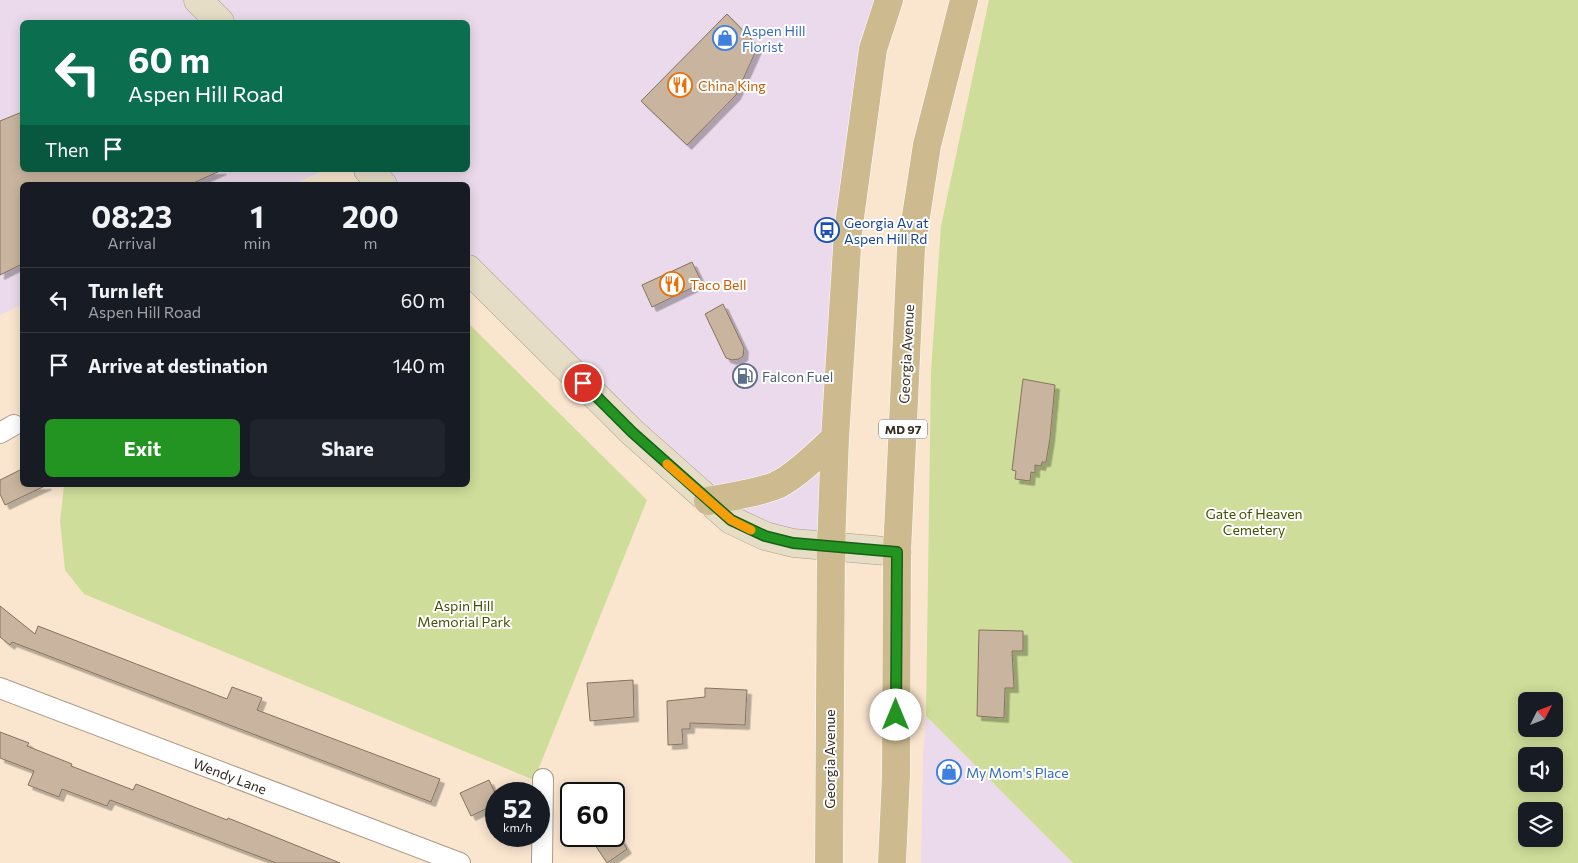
<!DOCTYPE html>
<style>
:root{--surface:#171b24;--page:#20242c;--text:#f1f3f6;--muted:#9ea1a6;--line:#363941;--accent:#239421}
body{margin:0;font-family:Commissioner,sans-serif;background:var(--page);color:var(--text);height:100vh;display:flex;flex-direction:column;font-size:19px;white-space:nowrap}
*{box-sizing:border-box;margin:0}
p{font-size:16px;color:var(--muted)}
.icon{flex:none;width:28px;height:28px;fill:none;stroke:currentColor;stroke-width:2;stroke-linecap:round;stroke-linejoin:round}
.map{position:relative;flex:1;overflow:hidden}
.panel{position:absolute;left:20px;top:182px;width:450px;height:305px;display:flex;flex-direction:column;background:var(--surface);border-radius:8px;box-shadow:0 2px 12px #0003}
.panel>*{flex:none}
.hud{position:absolute;left:20px;top:20px;width:450px;height:152px;border-radius:8px;box-shadow:0 2px 12px #0003;background:#0b6e4f;color:#fff;overflow:hidden}
.needle{width:32px;rotate:48deg}
.controls{position:absolute;left:1518px;top:692px;display:grid;gap:10px}
.controls a{display:grid;place-items:center;width:45px;height:45px;border-radius:8px;background:var(--surface);box-shadow:0 2px 12px #0003;font-size:25px}
.speed{position:absolute;left:485px;top:782px;display:flex;gap:10px;font-size:25px;font-weight:700;text-align:center}
.speed>*{display:grid;place-content:center;width:65px;height:65px;border-radius:50%;background:var(--surface);box-shadow:0 2px 12px #0003;line-height:1}
.speed small{font-size:12px;font-weight:400}
.speed .limit{border:2px solid #111;border-radius:8px;background:#fff;color:#111}
.pin{position:absolute;display:grid;place-items:center;width:42px;height:42px;color:#fff;margin:-21px;border:2px solid #fff;border-radius:50%;box-shadow:0 1px 5px #0007}
.me{position:absolute;width:55px;margin:-28px;rotate:0deg;stroke-linejoin:round;filter:drop-shadow(0 0 4px #0008)}
.turn{display:flex;align-items:center;gap:18px;height:105px;padding:0 25px;font-size:22px}
.turn .icon{width:65px;height:65px;stroke-width:2.5}
.turn b{display:block;font-size:35px;line-height:42px}
.then{display:flex;align-items:center;height:48px;padding:0 25px;background:#0003;gap:10px;font-size:19px}
.eta{display:flex;justify-content:space-evenly;align-items:center;height:85px;text-align:center}
.eta b{font-size:30px;font-weight:700;line-height:35px}
.action{display:flex;gap:10px;margin-top:auto;padding:10px 25px}
.action a{flex:1;height:58px;border-radius:8px;background:var(--accent);color:#fff;font-size:20px;font-weight:700;line-height:58px;text-align:center}
.action a+a{background:var(--page);color:var(--text)}
ul{padding:0;list-style:none}
li{display:flex;align-items:center;gap:15px;height:65px;padding:0 25px;border-top:1px solid var(--line)}
li div{flex:1}
li b{display:block;font-size:19px}
li em{font-style:normal}
.map>svg:first-child{display:block}
.commercial{fill:#ebdaeb}
.green{fill:#cedd99;fill-rule:evenodd}
.building{fill:#c9b59f;stroke:#85735e;filter:url(#shadow)}
.lines{fill:none;stroke-linecap:round;stroke-linejoin:round}
.street-casing{stroke:#ad9a84;stroke-width:22}
.secondary-casing{stroke:#ad9a84;stroke-width:29}
.primary-casing{stroke:#fff;stroke-width:29}
.street{stroke:#fff;stroke-width:20}
.secondary{stroke:#e6ddc7;stroke-width:28}
.primary{stroke:#cdbb8f;stroke-width:28}
.route-casing{stroke:#176015;stroke-width:12}
.route{stroke:#239421;stroke-width:9}
.slow{stroke:#f59e0b;stroke-width:9}
.labels{text-anchor:middle;dominant-baseline:central;stroke-width:4;stroke-linejoin:round;paint-order:stroke}
.shield{fill:#fff;stroke:#726c66;stroke-width:1}
.shield-label{font-size:12px;font-weight:bold;fill:#352d24}
.shop-label{font-size:14px;fill:#366cbe;stroke:#fff;text-anchor:start}
.food-label{font-size:14px;fill:#c56008;stroke:#fff;text-anchor:start}
.transit-label{font-size:14px;fill:#164399;stroke:#fff;text-anchor:start}
.street-label{font-size:14px;fill:#352d24;stroke:#fff}
.service-label{font-size:14px;fill:#4e5e75;stroke:#fff;text-anchor:start}
.park-label{font-size:14px;fill:#455004;stroke:#fff}
</style>
<div class="map">
<svg width="1578" height="863" viewBox="0 0 1578 863">
<defs>
<filter id="shadow"><feDropShadow dx="4.5" dy="4.5" stdDeviation="0" flood-color="#0004"/></filter>
</defs>
<rect width="100%" height="100%" fill="#fae6cf"/>
<path class="commercial" d="M0,0H889L873,49L831,547L765,536L468,269V185H383L368,170H468V22H22V170H325L291,185H22V305L0,315Z
M926,716L1073,863H921L923,757Z"/>
<path class="green" d="M989,0H1578V863H1073L926,716L931,372L941,226ZM1526,701H1554V729H1526ZM1526,756H1554V784H1526ZM1526,811H1554V839H1526Z
M468,323L647,500L534,780L84,594L65,570L60,521L64,485H468Z"/>
<path class="building" d="M727,14L758,46L736,95L687,145L641,101Z
M22,112V170H222L189,185H22V264L0,275V121Z
M692,262L702,283L652,307L642,285Z
M723,304L744,348L743,356L739,359L732,360L726,358L705,314Z
M1023,379L1055,385L1050,438L1046,462H1042L1041,466L1035,465V473L1031,472L1030,481L1015,479L1016,471L1012,470Z
M22,469V485H47L5,505L0,494V480Z
M0,606L35,634L38,626L227,699L232,687L262,698L257,710L440,779L431,802L12,642L10,645L0,637Z
M979,630L1023,631V651H1012L1014,688H1005L1004,718L977,716Z
M633,680L634,717L590,721L587,683Z
M705,688L747,690L745,725L690,723V729H682L683,744L668,745L667,701L705,697Z
M0,732L29,743L27,746L72,764L71,766L133,790L136,784L227,820L228,818L340,863H276L110,800L107,806L62,789L59,797L28,785L34,771L0,758Z
M489,780L496,795V804L471,816L460,793Z
M589,836H619L627,849L607,863Z"/>
<g class="lines">
<defs>
<path id="street" d="M0,433L14,425
M0,688L460,863
M542,863L543,779"/>
<path id="secondary" d="M198,0L220,22
M368,170L383,185
M468,269L632,432L731,520L765,536L793,543L897,552"/>
<path id="primary" d="M708,501C731,496 756,494 777,485C796,476 819,453 835,438
M829,863L831,547L835,438L848,232L873,49L889,0
M892,863L896,775L897,552L911,249L927,145L964,0"/>
</defs>
<use href="#street" class="street-casing"/>
<use href="#secondary" class="secondary-casing"/>
<use href="#primary" class="primary-casing"/>
<use href="#street" class="street"/>
<use href="#secondary" class="secondary"/>
<use href="#primary" class="primary"/>
</g>
<g class="lines">
<defs>
<path id="route" d="M583,383L632,432L731,520L765,536L793,543L897,552L896,715"/>
</defs>
<use href="#route" class="route-casing"/>
<use href="#route" class="route"/>
<path class="slow" d="M667,464L731,520L751,530"/>
</g>
<defs>
<symbol id="shop-ring" viewBox="-11 -11 22 22"><circle r="9.5" fill="#fff" stroke="#3f7fe0" stroke-width="1.5"/><path d="M-5-2.5h2.3a2.7 3.5 0 0 1 5.4 0H5L5.5 6h-11ZM-1.5-2.5h3a1.5 2.3 0 0 0-3 0Z" fill="#3f7fe0"/></symbol>
<symbol id="restaurant-ring" viewBox="-11 -11 22 22"><circle r="9.5" fill="#fff" stroke="#e8710a" stroke-width="1.5"/><path d="M-5-6h1v4h1v-4h1v4h1v-4h1v5L-1.5 .5V6h-2V.5L-5-1ZM5-6V6H3V1.5H1.5Q1.5-4 5-6Z" fill="#e8710a"/></symbol>
<symbol id="bus-ring" viewBox="-11 -11 22 22"><circle r="9.5" fill="#fff" stroke="#1a4fb4" stroke-width="1.5"/><path d="M-5-6H5V4H4V6H2V4H-2V6H-4V4H-5ZM-3.5-4V0h7V-4ZM-3.5 1.2v1.5H-2V1.2ZM2 1.2v1.5H3.5V1.2Z" fill="#1a4fb4"/></symbol>
<symbol id="fuel-ring" viewBox="-11 -11 22 22"><circle r="9.5" fill="#fff" stroke="#5c6f8a" stroke-width="1.5"/><path d="M-5.5-6h7V0h2V4h1.3V-2.5L3-4.5l.8-.8L6-3V5H2.5V1h-1V6h-7ZM-4.2-4.7v3.2H.2V-4.7Z" fill="#5c6f8a"/></symbol>
</defs>
<g fill-rule="evenodd">
<use href="#shop-ring" x="711" y="24" width="28" height="28"/>
<use href="#restaurant-ring" x="666" y="71" width="28" height="28"/>
<use href="#bus-ring" x="813" y="216" width="28" height="28"/>
<use href="#restaurant-ring" x="658" y="270" width="28" height="28"/>
<use href="#fuel-ring" x="731" y="362" width="28" height="28"/>
<use href="#shop-ring" x="935" y="758" width="28" height="28"/>
</g>
<g class="labels">
<rect class="shield" x="879" y="419.5" width="48" height="19" rx="4"/>
<g class="shield-label">
<text x="903" y="429">MD 97</text>
</g>
<g class="shop-label">
<text x="742" y="30">Aspen Hill<tspan x="742" dy="16">Florist</tspan></text>
<text x="966" y="772">My Mom's Place</text>
</g>
<g class="food-label">
<text x="698" y="85">China King</text>
<text x="690" y="284">Taco Bell</text>
</g>
<g class="transit-label">
<text x="844" y="222">Georgia Av at<tspan x="844" dy="16">Aspen Hill Rd</tspan></text>
</g>
<g class="street-label">
<text transform="translate(906 354) rotate(-87)">Georgia Avenue</text>
<text transform="translate(829 759) rotate(-90)">Georgia Avenue</text>
<text transform="translate(230 776) rotate(21)">Wendy Lane</text>
</g>
<g class="service-label">
<text x="762" y="376">Falcon Fuel</text>
</g>
<g class="park-label">
<text x="1254" y="513">Gate of Heaven<tspan x="1254" dy="16">Cemetery</tspan></text>
<text x="464" y="605">Aspin Hill<tspan x="464" dy="16">Memorial Park</tspan></text>
</g>
</g>
</svg>
<div class="controls">
<a><svg class="needle" viewBox="-14 -14 28 28"><path d="M0-13l5 13h-10z" fill="#e53935"/><path d="M0 13l5-13h-10z" fill="#9ea1a6"/></svg></a>
<a><svg class="icon" aria-label="sound" viewBox="0 0 24 24"><path d="M4 9h4l5-4v14l-5-4H4zM17 9q2 3 0 6"/></svg></a>
<a><svg class="icon" aria-label="layers" viewBox="0 0 24 24"><path d="M12 4l9 5-9 5-9-5zM3 14l9 5 9-5"/></svg></a>
</div>
<div class="speed"><div>52<small>km/h</small></div><div class="limit">60</div></div>
<div class="pin" style="left:583px;top:383px;background:#d93025"><svg class="icon" aria-label="arrive" viewBox="0 0 24 24"><path d="M6 21V4h12l-3 4 3 4H6"/></svg></div>
<svg class="me" style="left:896px;top:715px" viewBox="-20 -20 40 40"><circle r="19" fill="#fff"/><path d="M0-13L10 11 0 6-10 11z" fill="#239421"/></svg>
<div class="hud">
<div class="turn"><svg class="icon" aria-label="left" viewBox="0 0 24 24"><path d="M17 20v-9H6M10 6l-5 5 5 5"/></svg><div><b>60 m</b>Aspen Hill Road</div></div>
<div class="then">Then<svg class="icon" aria-label="arrive" viewBox="0 0 24 24"><path d="M6 21V4h12l-3 4 3 4H6"/></svg></div>
</div>
<section class="panel">
<div class="eta">
<div><b>08:23</b><p>Arrival</p></div>
<div><b>1</b><p>min</p></div>
<div><b>200</b><p>m</p></div>
</div>
<ul>
<li><svg class="icon" aria-label="left" viewBox="0 0 24 24"><path d="M17 20v-9H6M10 6l-5 5 5 5"/></svg><div><b>Turn left</b><p>Aspen Hill Road</p></div><em>60 m</em></li>
<li><svg class="icon" aria-label="arrive" viewBox="0 0 24 24"><path d="M6 21V4h12l-3 4 3 4H6"/></svg><div><b>Arrive at destination</b></div><em>140 m</em></li>
</ul>
<div class="action"><a>Exit</a><a>Share</a></div>
</section>
</div>
